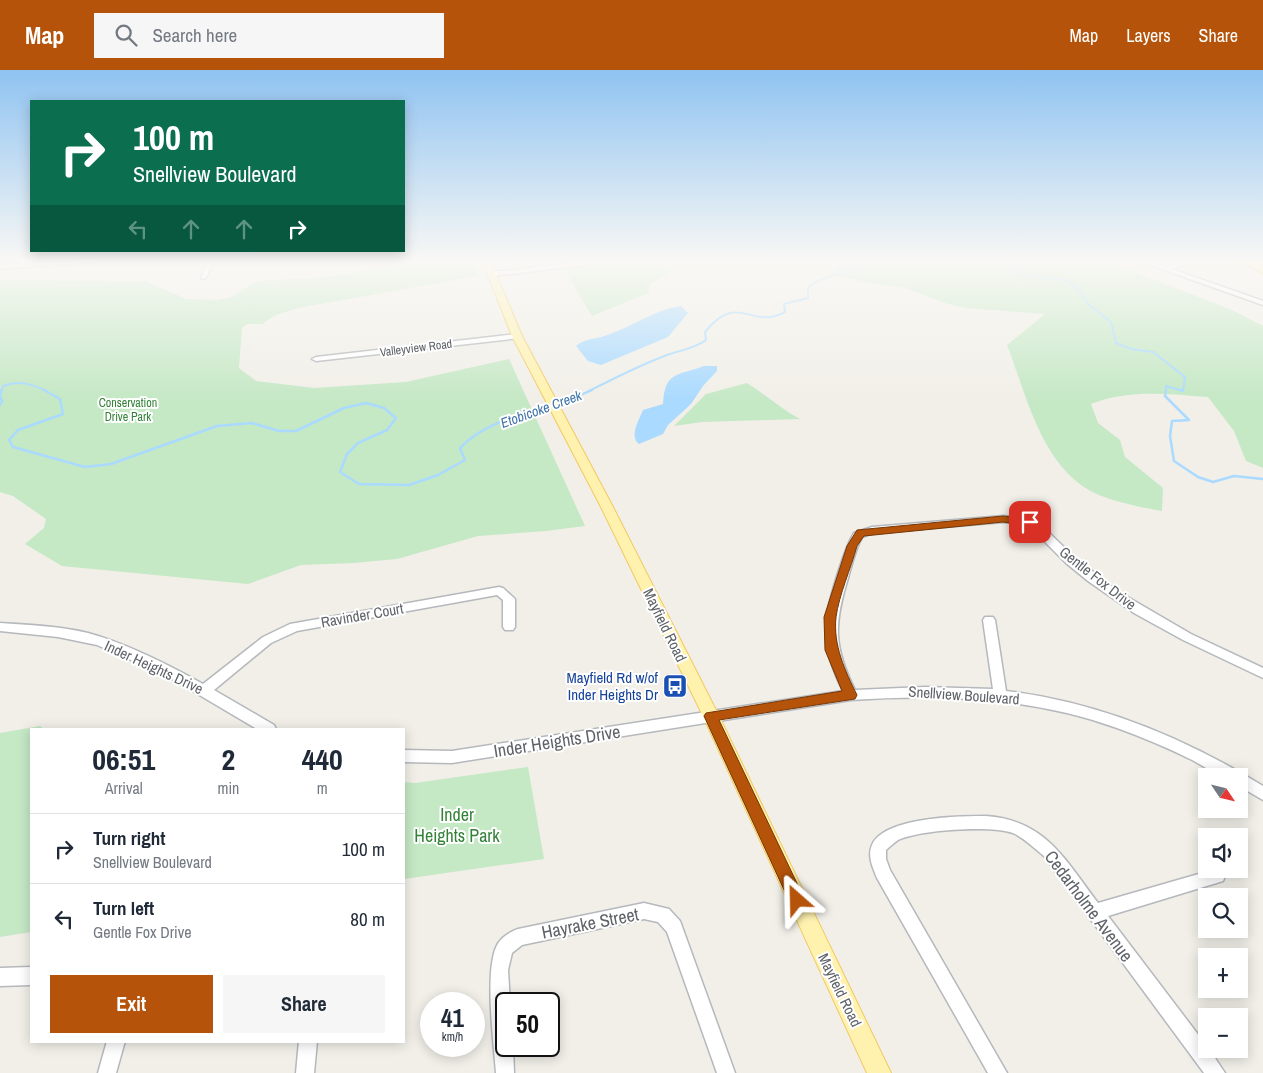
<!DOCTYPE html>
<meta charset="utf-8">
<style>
:root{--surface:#fff;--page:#f6f6f7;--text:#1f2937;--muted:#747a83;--line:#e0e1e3;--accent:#b45309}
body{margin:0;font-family:"Archivo Narrow",sans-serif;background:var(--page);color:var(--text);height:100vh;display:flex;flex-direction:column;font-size:19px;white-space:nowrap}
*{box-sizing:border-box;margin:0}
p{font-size:16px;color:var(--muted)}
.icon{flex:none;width:28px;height:28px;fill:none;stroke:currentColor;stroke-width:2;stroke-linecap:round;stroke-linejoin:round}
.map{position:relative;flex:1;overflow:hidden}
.details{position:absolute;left:30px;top:658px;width:375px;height:315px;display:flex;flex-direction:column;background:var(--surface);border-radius:0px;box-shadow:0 2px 12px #0003}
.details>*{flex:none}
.banner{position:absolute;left:30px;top:30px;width:375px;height:152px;border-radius:0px;box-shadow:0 2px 12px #0003;background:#0b6e4f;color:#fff;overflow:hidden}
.needle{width:32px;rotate:125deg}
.controls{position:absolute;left:1198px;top:698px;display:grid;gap:10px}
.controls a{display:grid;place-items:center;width:50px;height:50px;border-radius:0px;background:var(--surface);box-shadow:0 2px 12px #0003;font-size:25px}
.speed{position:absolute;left:420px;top:922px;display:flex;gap:10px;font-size:25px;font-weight:700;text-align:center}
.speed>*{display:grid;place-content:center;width:65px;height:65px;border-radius:50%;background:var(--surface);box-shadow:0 2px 12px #0003;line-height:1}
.speed small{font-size:12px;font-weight:400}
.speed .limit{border:2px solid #111;border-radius:8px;background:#fff;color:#111}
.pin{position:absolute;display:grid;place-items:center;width:42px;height:42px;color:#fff;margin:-21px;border-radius:10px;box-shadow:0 2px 8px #0006}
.me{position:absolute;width:55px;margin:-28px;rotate:335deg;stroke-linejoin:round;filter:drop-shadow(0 0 4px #0008)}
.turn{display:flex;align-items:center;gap:18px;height:105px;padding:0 20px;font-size:22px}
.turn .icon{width:65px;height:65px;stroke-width:2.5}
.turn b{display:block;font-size:35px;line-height:42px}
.lanes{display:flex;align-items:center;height:48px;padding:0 20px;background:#0003;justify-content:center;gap:25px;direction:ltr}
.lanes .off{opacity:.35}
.eta{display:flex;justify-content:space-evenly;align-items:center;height:85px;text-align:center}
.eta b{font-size:30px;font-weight:800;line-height:35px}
.button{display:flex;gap:10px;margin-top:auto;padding:10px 20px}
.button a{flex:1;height:58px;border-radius:0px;background:var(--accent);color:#fff;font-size:20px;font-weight:800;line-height:58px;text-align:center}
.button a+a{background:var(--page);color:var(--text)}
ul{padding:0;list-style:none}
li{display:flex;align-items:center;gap:15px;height:70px;padding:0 20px;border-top:1px solid var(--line)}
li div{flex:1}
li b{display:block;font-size:19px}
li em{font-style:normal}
header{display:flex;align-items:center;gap:30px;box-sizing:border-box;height:70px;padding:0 25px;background:var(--accent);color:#fff}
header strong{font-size:24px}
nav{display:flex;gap:28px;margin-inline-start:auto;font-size:18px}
.search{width:350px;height:45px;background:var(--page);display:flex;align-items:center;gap:12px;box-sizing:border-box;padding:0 18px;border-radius:0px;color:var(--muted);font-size:19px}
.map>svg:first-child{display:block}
.commercial{fill:#fef7e0}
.green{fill:#c5e8c5}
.water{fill:#aadaff}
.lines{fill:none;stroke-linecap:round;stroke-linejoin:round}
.stream-far1{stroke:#aadaff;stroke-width:2}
.stream{stroke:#aadaff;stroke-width:2.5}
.minor-casing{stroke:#b5b8bc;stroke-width:3}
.major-casing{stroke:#f2c960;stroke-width:2}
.highway-casing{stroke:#f9ab00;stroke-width:3}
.minor{fill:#fff;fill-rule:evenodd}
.major{fill:#fff2af;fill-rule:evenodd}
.highway{fill:#fde293;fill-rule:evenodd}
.route{fill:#b45309;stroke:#753606}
.labels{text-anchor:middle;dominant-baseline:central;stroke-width:4;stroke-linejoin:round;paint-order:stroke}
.far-street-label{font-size:12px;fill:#5f6368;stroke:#fff}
.far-park-label{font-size:12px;fill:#348238;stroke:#fff}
.far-water-label{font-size:14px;font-style:italic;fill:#4174aa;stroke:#fff}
.street-label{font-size:15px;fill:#5f6368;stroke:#fff}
.transit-label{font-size:15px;fill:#164399;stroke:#fff;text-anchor:end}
.near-street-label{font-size:18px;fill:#5f6368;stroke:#fff}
.near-park-label{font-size:18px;fill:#348238;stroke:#fff}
</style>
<header>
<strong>Map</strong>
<div class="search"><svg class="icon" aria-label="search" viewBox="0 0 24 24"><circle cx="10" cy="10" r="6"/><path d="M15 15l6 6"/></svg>Search here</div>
<nav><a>Map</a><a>Layers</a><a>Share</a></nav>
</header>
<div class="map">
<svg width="1263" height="1003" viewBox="0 0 1263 1003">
<rect width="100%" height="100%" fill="#f1efe8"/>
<path class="commercial" d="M501,190H563L564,192L507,198Z"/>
<path class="green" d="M418,190H472L478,206L298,238L276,245L262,254H247L242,258L239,298L256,311L314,318L406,312L509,289L585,456L546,461L478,466L397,489L353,493L301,495L248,514L62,496L25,474L44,458L46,449L13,426L0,422V210L145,211L186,229L217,230L232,227L257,211L315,208L413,194Z
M638,190H658L665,197L674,200L650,214L648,223L592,246L563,198Z
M845,190H1104L1232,240L1263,256V398L1246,391L1234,361L1208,327C1168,324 1128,319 1091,334L1098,353L1120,370L1125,387L1163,418L1162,441C1140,437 1119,433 1099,425C1042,401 1027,326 1007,275L1045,244L966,238L945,233L905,218L874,214L830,204Z
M747,313C766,325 781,339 800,349L702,352L674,356L706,324Z
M40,656L44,659H31V862L0,867V663Z
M528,697L544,789L404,809V712L415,713Z"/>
<path class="water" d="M681,236L688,243L668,267L601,295L588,291L576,276C585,268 593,270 604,266C631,258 653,240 681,236Z
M704,296H717V301L703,316L691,334L668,355L663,364L639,374C629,366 639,350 643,340L663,334C665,301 677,306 704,296Z"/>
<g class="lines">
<path class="stream-far1" d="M1019,190L1007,193L1015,201L1031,206L1066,210L1079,220L1088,234L1111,252L1116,273L1131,279L1153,282L1185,307L1183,321
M1,321L3,316C19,310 32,314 46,321
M589,321C615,308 640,295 667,285C681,280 694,279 706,270L705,262C739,220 750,261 785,242L784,234L808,228V218L817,211L880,190
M1166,321V316L1183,321"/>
<path class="stream" d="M44,320L60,329L63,344L18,360L9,370L13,377L85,397L111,394L217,356L252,353L279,361H296L344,338L366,333L384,338L396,348L387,360L358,373L347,384L340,402L359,414L409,415L438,405L465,390L460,378C492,344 551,340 592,320
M1166,320L1165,326L1189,350L1172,351L1170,366L1174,391L1198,407L1213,412L1234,406L1263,409
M1179,320H1183
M0,325L2,320
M0,326L2,331L0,335"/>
<defs>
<path id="minor" d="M76,190H100L97,192L0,199V195Z
M207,190H213L206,208L201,209Z
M599,190H615L612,192L492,206L489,204L492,202Z
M1136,190H1144L1166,197L1184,190H1190L1188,193L1172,199L1263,231V235Z
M517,264L521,266L520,268L316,291L312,289L316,287Z
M1003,446L1017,447L1039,453L1074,487L1119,522L1191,564L1263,598V608L1183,570L1134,543L1088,511L1066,493L1031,458L1017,453L1003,452L873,463L862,467C855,480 852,494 848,508C834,554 833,576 855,620L925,617L993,619L983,550L985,547H993L995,550L1006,621C1098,632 1185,668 1263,716V730L1239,716V706C1234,706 1228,707 1224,706C1214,704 1199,693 1190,689C1166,677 1142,667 1117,658C1031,627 941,624 851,630L452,693L404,692V680L452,681L843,621C820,575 822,554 837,506C842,491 846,476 854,463L872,457Z
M499,517L503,518L515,529V557L513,560H505L503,557V530L497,525L297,561L271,573L214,620L274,655L276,659H257L169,607L97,575L58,567L0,561V553C29,555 59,556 88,563C128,574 167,594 203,614L263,567L290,554Z
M986,746C1046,750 1065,790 1098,833L1216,799L1223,801L1225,806L1223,811L1108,846L1206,975V979H1209L1225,1003H1204L1044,786C1034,778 1024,768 1013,763C990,755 920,760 898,770C894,773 890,776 886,780V789L890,800L1007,1003H988L877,808C873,798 867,786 872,775C884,747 960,746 986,746Z
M644,833L669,839L680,851L735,1003H717L667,862L658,852L644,849L522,875L512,883L508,900L510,934H506V976H513L514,1003H496C494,975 483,893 499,872C503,866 512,861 518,859Z
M31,897V915L0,916V898Z
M107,971H125L116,1003H98Z
M299,971H317L314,1003H296Z"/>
<path id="major" d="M482,190H490L522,266L613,437L719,646L891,1003H867L703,646L601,437L512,266Z"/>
<path id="highway" d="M1239,190H1250L1263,196V203Z"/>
</defs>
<use href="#minor" class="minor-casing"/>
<use href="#major" class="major-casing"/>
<use href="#highway" class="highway-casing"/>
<use href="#minor" class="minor"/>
<use href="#major" class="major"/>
<use href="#highway" class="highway"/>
</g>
<linearGradient id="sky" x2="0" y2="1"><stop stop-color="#8fc3f1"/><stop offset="0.58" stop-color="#f9f8f5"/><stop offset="1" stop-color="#f9f8f5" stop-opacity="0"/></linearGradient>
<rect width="1263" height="330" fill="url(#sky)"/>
<path class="route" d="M1003,446L1030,449L1036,452L1030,456L1003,452L864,466L857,476C851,498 839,525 836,547C833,575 845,601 857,625L855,629L719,650L805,830L802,835L797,837L791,835L704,646L706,643L842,621L825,580L824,547L847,476L857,460Z"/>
<defs>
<symbol id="bus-square" viewBox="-11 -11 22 22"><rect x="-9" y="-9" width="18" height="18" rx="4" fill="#1a4fb4" stroke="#fff"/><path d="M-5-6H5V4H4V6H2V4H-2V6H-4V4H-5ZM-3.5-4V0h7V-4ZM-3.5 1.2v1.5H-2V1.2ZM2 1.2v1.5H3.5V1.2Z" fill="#fff"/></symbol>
</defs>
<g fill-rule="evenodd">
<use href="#bus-square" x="661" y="602" width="28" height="28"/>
</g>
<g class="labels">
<g class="far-street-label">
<text transform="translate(416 278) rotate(-7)">Valleyview Road</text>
</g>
<g class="far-park-label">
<text x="128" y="333">Conservation<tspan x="128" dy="14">Drive Park</tspan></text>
</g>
<g class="far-water-label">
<text transform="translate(541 339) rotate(-20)">Etobicoke Creek</text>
</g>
<g class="street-label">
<text transform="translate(1098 508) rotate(38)">Gentle Fox Drive</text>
<text transform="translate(362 545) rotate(-10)">Ravinder Court</text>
<text transform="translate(665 555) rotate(64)">Mayfield Road</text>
<text transform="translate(154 597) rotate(25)">Inder Heights Drive</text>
<text transform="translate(964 625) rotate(4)">Snellview Boulevard</text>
<text transform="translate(840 920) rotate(64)">Mayfield Road</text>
</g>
<g class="transit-label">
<text x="658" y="607">Mayfield Rd w/of<tspan x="658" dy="17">Inder Heights Dr</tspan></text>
</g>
<g class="near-street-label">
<text transform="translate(557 671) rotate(-9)">Inder Heights Drive</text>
<text transform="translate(1089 836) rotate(53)">Cedarholme Avenue</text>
<text transform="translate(590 853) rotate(-11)">Hayrake Street</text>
</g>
<g class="near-park-label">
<text x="457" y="744">Inder<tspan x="457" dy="21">Heights Park</tspan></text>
</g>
</g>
</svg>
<div class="controls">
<a><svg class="needle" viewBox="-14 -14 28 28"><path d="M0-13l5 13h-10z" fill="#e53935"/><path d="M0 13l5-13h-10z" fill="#747a83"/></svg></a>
<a><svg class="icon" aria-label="sound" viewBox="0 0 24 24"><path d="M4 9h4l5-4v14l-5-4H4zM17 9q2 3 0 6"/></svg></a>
<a><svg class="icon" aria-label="search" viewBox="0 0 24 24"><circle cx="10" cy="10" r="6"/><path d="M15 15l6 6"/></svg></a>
<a>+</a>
<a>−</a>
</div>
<div class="speed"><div>41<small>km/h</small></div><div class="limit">50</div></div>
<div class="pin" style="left:1030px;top:452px;background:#d93025"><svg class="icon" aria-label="arrive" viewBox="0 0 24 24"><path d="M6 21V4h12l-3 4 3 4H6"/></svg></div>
<svg class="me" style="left:797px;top:830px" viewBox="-20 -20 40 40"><path d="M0-17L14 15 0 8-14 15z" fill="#b45309" stroke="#fff" stroke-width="4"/></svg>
<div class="banner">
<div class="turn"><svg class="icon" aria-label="right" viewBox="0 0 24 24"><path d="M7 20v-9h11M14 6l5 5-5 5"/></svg><div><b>100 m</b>Snellview Boulevard</div></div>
<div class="lanes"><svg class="icon off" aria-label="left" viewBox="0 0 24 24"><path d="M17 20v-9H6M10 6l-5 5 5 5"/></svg><svg class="icon off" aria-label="ahead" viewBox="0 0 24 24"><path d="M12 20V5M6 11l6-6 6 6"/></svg><svg class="icon off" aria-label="ahead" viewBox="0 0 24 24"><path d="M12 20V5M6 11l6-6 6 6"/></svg><svg class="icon" aria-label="right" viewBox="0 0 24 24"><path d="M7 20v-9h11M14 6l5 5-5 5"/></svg></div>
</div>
<section class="details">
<div class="eta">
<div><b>06:51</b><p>Arrival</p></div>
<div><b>2</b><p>min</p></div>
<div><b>440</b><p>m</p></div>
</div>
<ul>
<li><svg class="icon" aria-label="right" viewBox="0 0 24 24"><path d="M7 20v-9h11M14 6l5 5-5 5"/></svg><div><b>Turn right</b><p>Snellview Boulevard</p></div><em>100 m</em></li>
<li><svg class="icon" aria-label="left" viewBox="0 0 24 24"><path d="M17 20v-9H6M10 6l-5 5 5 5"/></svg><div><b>Turn left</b><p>Gentle Fox Drive</p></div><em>80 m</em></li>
</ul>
<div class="button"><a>Exit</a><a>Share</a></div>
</section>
</div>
